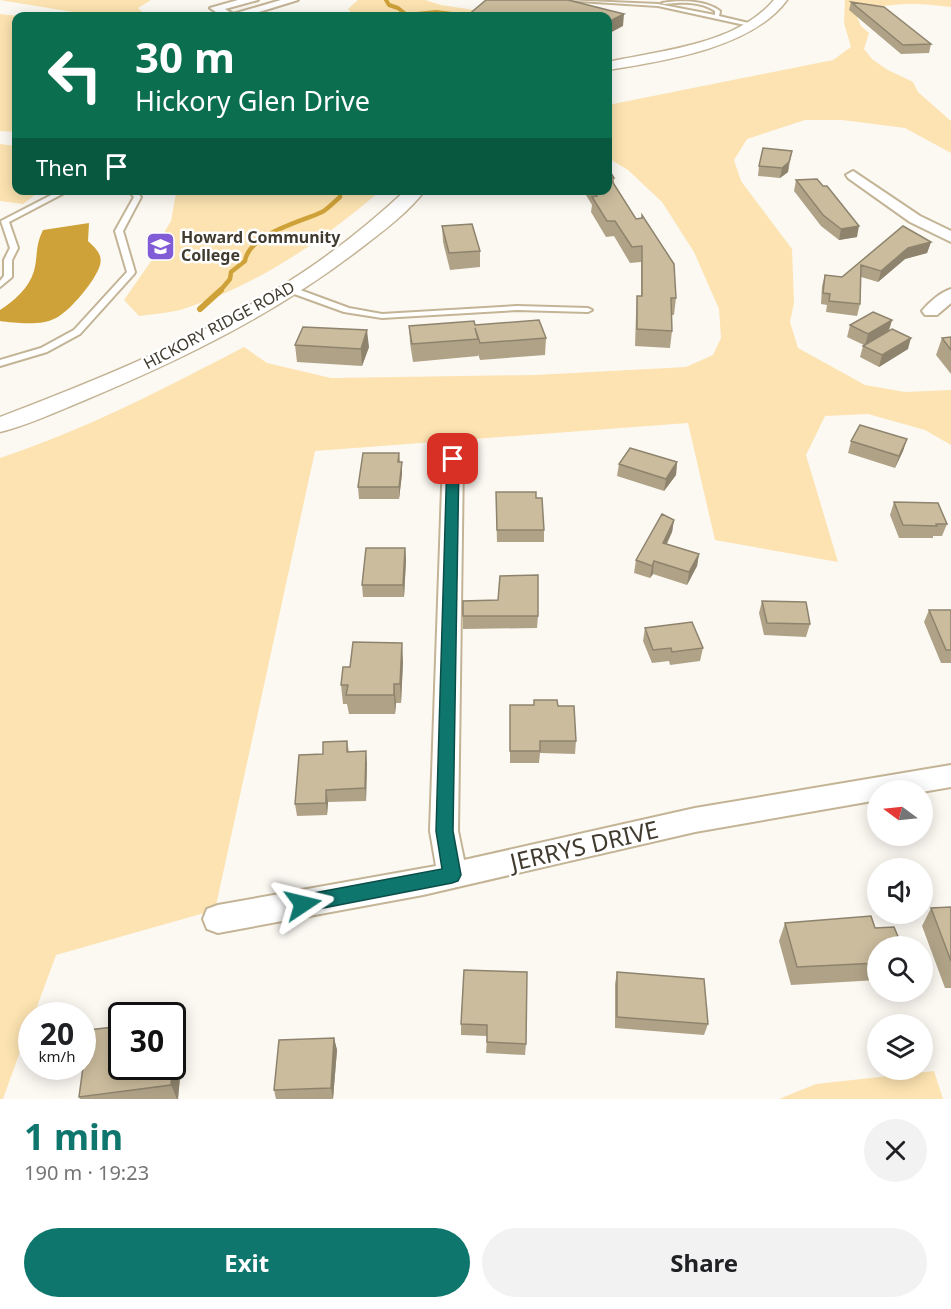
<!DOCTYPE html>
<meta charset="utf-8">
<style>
:root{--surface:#fff;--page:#f2f2f2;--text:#202124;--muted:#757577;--accent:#0f766e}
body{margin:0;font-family:"Noto Sans",sans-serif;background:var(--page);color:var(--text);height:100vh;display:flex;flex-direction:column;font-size:22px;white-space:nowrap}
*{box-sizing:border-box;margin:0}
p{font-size:20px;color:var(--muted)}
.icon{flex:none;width:33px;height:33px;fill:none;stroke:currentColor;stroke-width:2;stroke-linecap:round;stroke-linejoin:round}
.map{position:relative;height:1099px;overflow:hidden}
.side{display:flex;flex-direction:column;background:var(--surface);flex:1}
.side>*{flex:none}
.hud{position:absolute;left:12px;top:12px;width:600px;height:183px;border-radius:12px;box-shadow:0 3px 15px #0003;background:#0b6e4f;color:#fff;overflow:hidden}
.needle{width:39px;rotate:285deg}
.tools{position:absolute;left:867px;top:780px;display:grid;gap:12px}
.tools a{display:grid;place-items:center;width:66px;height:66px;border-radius:50%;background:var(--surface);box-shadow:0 3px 15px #0003;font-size:30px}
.speed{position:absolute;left:18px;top:1002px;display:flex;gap:12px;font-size:30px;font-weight:700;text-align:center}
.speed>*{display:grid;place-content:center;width:78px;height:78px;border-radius:50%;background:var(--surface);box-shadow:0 3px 15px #0003;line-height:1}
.speed small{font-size:15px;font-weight:400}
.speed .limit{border:3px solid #111;border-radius:9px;background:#fff;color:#111}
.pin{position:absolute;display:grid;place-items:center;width:51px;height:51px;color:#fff;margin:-26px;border-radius:12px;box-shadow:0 3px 9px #0006}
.me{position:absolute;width:66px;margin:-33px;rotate:80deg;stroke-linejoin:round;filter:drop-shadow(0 0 4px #0008)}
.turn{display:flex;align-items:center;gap:21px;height:126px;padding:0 24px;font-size:27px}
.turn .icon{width:78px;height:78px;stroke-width:2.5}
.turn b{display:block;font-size:42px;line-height:51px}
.then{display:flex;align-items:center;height:57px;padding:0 24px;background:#0003;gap:12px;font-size:22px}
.round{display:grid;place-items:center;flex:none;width:63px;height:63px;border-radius:32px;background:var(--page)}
.overview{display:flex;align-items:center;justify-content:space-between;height:102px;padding:0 24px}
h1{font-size:36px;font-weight:700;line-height:45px;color:var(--accent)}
.primary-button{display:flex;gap:12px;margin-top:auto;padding:12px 24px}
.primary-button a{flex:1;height:69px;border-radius:36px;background:var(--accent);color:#fff;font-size:24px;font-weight:700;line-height:69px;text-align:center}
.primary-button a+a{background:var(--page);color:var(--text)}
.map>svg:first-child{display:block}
.green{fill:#fce3b1}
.water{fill:#cfa239}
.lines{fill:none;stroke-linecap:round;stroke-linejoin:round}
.stream-far2{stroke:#cfa239;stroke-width:4}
.stream-far1{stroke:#cfa239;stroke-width:4.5}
.stream{stroke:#cfa239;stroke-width:6}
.service-casing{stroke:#c4b496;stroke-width:4}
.minor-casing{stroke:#c4b496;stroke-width:4}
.tertiary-casing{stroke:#c4b496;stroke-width:3}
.service{fill:#fff;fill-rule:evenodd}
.minor{fill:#fff;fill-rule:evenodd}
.tertiary{fill:#fff;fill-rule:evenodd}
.wall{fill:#afa287}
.shaded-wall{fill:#8e846e}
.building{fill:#cbbc9d;stroke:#8e846e;stroke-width:1.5}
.route{fill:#0f766e;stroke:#0a4d48;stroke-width:1.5}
.labels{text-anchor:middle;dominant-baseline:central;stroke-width:5;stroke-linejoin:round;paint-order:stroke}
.far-poi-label{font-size:16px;font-weight:bold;fill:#413b2f;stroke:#fff;text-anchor:start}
.far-street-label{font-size:16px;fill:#413b2f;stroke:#fff}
.near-street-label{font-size:24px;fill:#413b2f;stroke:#fff}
</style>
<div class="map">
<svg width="951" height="1099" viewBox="0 0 951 1099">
<rect width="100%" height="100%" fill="#fcf9f3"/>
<path class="green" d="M0,0H151L138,8L146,16H97Z
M358,0H425L441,5L513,16H368L352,14L348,9Z
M845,0H951V7C923,3 877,0 857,17L861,26L869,33L864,49L872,59L886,69L913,82L918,92L951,121V153L905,128L842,120H805L747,139L734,160L741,181L792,249L794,303L790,322L798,348L865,385L905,392L951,390V445L925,430L868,414L825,416L806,455L838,562L715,540L688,423L315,451L215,910L56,955L34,1015L32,1016L31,1021L3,1099H0V458C85,430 165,388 244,347L267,363L331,378L535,375L686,367L713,355L721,338L719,309L694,252L662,202L628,170L608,158V105L833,60L851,47L844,23Z
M0,14L18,16L16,132L0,131Z
M0,144L16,146V190L40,191L23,204L0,201Z
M180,191V190L380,191C321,242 256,286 180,310C167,313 152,314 139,316L124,300L154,257L159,241L171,221L176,193Z
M934,1071L943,1099H779L816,1084Z"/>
<path class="water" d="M89,223L88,241C95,248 103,254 100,265C96,280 70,311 56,318C42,326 15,323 0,321V310C14,301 29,288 34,271C38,256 35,246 43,230Z"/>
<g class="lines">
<path class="stream-far2" d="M386,0L389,5L398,8L408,16
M407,15L436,12L469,16"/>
<path class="stream-far1" d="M220,291L230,279L231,272L245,261C249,234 301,222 322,212C328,209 334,202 340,197V190"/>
<path class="stream" d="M200,309L221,290"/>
<defs>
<path id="service" d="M563,0L658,4L715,15V11C700,1 682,2 664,4L662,3C679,0 706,0 720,11L719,16L757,25L754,27L658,6Z
M61,190H70L9,222L18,248L12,260V277L0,287V281L4,276V260L10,248L1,221Z
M128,190H135L141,197L123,231L135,272L134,274L80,334L47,352L0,366V360L41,348L74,330L127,272L115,231L134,197Z
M286,287H292L349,308L382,314L517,306L588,308L592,310L588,312L517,310L382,318L344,312L286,291Z"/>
<path id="minor" d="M238,0H258L225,9L233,14L281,0H298L246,16H222L210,8Z
M853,171L920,216L951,231V242L910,222L848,178L846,175Z
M951,289V303L937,315H925L922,311C929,302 941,292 951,289Z
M453,453L460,455L463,459L458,831L464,860L695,808L951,765V787L922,792L878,790V800L695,832L423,895L218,933L207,929L203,919L207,909L218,905L436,866L430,831L443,459L446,455Z"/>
<path id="tertiary" d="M774,0H787C752,48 664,61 608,70V62C662,50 736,45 774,0Z
M406,190H425C409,212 382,232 361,248C277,313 183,359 85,400C58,411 29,425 0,432V417C110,375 221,330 318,262C349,240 378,216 406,190Z"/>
</defs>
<use href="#service" class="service-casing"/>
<use href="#minor" class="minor-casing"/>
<use href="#tertiary" class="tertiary-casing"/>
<use href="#service" class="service"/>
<use href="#minor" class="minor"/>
<use href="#tertiary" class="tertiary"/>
</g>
<path class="wall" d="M851,2L931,44L929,53L901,54L849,10Z
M792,151L788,172L780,178L758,176L759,166Z
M608,168L614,178V184L676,298L674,315H672V331L670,348L635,346L636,313L637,296H641V262L630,263L614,236L606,237L591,212L592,205L583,190H608Z
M796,180L823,186L857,237L839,240L821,226L794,191Z
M442,226L480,251V267L450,270L443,242Z
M903,226L931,242L927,253L905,259L878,282L861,277L860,304L857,316L826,312L827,305L821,304L822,286L825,275L842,277Z
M892,320L889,331L908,349L879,367L860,357L863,346L864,345L847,337L850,325Z
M475,325L546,338L545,355L480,360L478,354V356L413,362L410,343L409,326Z
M951,337V374L936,355L942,338Z
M295,345L369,347L362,366L297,362Z
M907,439L903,451L895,468L848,453L851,441Z
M399,453L402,474L399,499H359L358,487Z
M677,462L676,475L664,491L617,476L619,464Z
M536,498L544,530V542H497L496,504Z
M894,502L947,524L942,536H933V538H899L890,515Z
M674,520L672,532L667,544L699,554L697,566L687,585L653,574L650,578L634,573L636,560Z
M405,548L406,560L404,597H363L362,585Z
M498,600L538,616L537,628L463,629V601Z
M762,601L810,624L806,637L764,635L759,613Z
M929,610H951V663H941L924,622Z
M645,628L703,648L700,661L670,665L669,661L652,663L643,641Z
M403,661L401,703H396L395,714H349L347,704H343L341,685L350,667Z
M510,705L558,706L576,741L575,754L540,753L539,763H510Z
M347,741L349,752L367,763L366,801L328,802L327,815L297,816L295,804Z
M951,907V988H945L922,926L931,908Z
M785,923L875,928L878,946V980L791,985L779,941Z
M464,970L526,1044L525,1055L486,1053L487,1036L461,1035V1024Z
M617,972L708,1024L704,1035L615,1028V984Z
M334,1038L337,1050L333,1099H276L274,1090Z
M182,1055L178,1099H80L79,1097Z"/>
<path class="shaded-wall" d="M624,14L623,26L608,34V22Z
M789,162L788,172L780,178L782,168Z
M859,226L857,237L839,240L841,229Z
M931,242L927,253L905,259L878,282L881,271L908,248Z
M892,320L888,332L865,345L868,334Z
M367,330L369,347L362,366L361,349Z
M911,338L908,349L879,367L882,355Z
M907,439L903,451L895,468L899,456Z
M402,462V474L399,499V487Z
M677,462L676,475L664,491L666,479Z
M674,520L672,532L661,555L663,543Z
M405,548L406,560L404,597L403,585Z
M699,554L697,566L687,585L689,572Z
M654,561L653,574L650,578L652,566Z
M402,643L403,661L401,703L400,684Z
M394,684L396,703L395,714L394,695Z
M366,751L367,763L366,801L365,788Z
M326,790L328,802L327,815L326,803Z
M334,1038L337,1050L333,1099L331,1088Z
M175,1039L182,1055L178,1099H177L171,1085Z"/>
<path class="building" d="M486,0H568L624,14L608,22V16H467Z
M851,2L884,7L931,44L903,45Z
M763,148L792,151L789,162L782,168L759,166Z
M608,168L614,178H610L636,219L642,218V215L674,264L676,298H671L672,331L637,329V296H642V246L632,247L615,221H607L592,197L597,196L593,190H608Z
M817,179L823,186H827L859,226L841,229L823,215L796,180Z
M472,224L480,251L449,253L442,226Z
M903,226L931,242L908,248L881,271L861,265L860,304L829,301L830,294L823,293L825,275L842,277Z
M873,312L892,320L868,334L850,325Z
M539,320L546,338L480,343L475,328L478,339L412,344L409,326L474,321L475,325Z
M303,327L367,330L361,349L295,345Z
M892,329L911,338L882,355L863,346Z
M951,337V350L942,338Z
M860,425L907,439L899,456L851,441Z
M630,448L677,462L666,479L619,464Z
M363,453H399L398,462H402L399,487H358Z
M496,492H536V498H542L544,530H497Z
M894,502L938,503L947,524H936L937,526L903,525Z
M662,514L674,520L663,543L699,554L689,572L654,561L652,566L636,560Z
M366,548H405L403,585H362Z
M538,575V616H463V601L498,600L500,576Z
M762,601L806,602L810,624L767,623Z
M929,610H951V650H946Z
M692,622L703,648L672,652L671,648L653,650L645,628Z
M353,642L402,643L400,684H394V695H346L348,685H341L343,667H350Z
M534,700H557L558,706H574L576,741H540V751H510V705H534Z
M347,741V752L366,751L365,788L326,790V803L295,804L299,755L323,754V742Z
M951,907V961L931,908Z
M871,916L875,928L894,927L902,946H878V963L797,967L785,923Z
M464,970L527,972L526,1044L487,1042V1025L461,1024Z
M617,972L704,979L708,1024L617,1017Z
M122,1026V1066H172V1039H175L171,1085L79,1097L88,1030Z
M334,1038L331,1088L274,1090L279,1040Z"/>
<path class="route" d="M453,455L459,459L453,831L461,875L458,881L452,883L303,912L296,910L294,904L296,898L303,895L442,869L436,831L447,459Z"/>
<defs>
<symbol id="university-square" viewBox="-11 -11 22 22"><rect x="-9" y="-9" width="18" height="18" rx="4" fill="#815cd6" stroke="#fff"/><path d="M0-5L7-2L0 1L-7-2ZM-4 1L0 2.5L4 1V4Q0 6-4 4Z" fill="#fff"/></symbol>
</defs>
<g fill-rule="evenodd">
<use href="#university-square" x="144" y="230" width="33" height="33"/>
</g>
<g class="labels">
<g class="far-poi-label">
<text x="181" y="237">Howard Community<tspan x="181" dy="18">College</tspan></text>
</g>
<g class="far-street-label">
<text transform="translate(219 325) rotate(-28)">HICKORY RIDGE ROAD</text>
</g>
<g class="near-street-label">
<text transform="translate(584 845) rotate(-13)">JERRYS DRIVE</text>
</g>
</g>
</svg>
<div class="tools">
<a><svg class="needle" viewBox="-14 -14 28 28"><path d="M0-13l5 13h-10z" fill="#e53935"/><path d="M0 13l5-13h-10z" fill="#757577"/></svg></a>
<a><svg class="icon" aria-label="sound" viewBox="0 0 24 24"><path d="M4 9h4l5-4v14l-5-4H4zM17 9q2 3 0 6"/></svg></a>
<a><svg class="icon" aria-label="search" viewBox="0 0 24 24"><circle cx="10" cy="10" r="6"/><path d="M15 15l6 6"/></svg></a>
<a><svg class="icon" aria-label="layers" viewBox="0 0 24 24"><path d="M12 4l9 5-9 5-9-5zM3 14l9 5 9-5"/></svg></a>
</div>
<div class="speed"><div>20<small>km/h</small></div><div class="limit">30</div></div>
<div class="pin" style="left:453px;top:459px;background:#d93025"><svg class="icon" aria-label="arrive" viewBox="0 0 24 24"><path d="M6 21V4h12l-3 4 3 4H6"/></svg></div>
<svg class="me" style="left:303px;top:904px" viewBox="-20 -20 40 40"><path d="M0-17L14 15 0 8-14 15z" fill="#0f766e" stroke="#fff" stroke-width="4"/></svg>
<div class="hud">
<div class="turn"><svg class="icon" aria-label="left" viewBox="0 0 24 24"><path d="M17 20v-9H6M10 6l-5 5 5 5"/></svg><div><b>30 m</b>Hickory Glen Drive</div></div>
<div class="then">Then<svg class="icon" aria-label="arrive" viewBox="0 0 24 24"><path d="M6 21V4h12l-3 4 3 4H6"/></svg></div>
</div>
</div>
<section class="side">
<div class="overview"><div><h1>1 min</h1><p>190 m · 19:23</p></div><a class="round"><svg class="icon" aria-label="close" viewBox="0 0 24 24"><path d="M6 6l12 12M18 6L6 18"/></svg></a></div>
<div class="primary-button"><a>Exit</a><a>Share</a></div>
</section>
